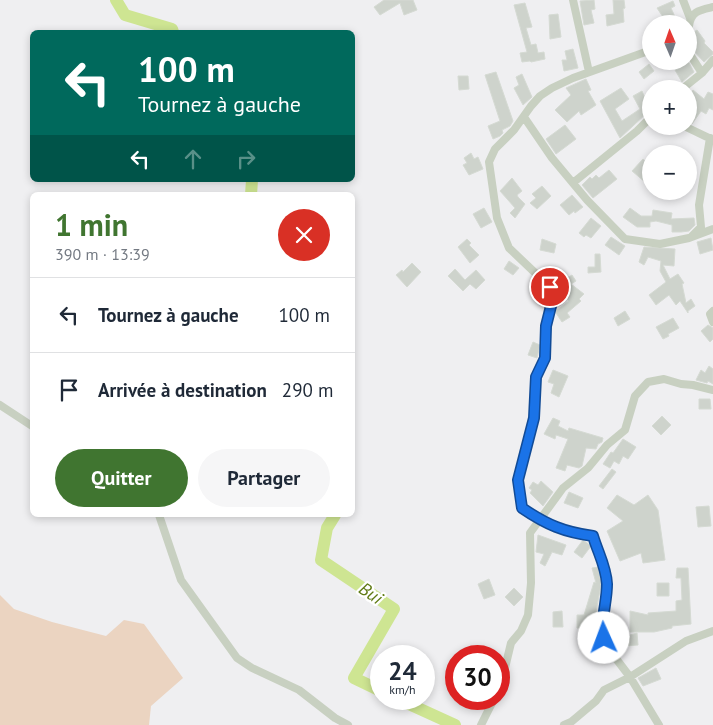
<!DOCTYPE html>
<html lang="fr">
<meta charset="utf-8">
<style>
:root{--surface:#fff;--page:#f6f6f7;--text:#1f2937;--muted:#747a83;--line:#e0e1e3;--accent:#407530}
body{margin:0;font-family:"PT Sans",sans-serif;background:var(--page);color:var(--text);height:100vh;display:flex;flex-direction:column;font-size:19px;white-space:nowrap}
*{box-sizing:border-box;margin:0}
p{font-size:16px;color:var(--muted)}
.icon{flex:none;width:28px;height:28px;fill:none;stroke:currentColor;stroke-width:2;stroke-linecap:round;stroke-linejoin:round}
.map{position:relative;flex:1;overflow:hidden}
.details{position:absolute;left:30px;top:192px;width:325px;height:325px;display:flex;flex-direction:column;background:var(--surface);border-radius:8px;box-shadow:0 2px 8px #0003}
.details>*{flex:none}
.guide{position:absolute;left:30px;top:30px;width:325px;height:152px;border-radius:8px;box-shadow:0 2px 8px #0003;background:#00695c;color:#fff;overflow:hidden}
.needle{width:32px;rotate:358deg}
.fabs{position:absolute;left:642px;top:15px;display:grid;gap:10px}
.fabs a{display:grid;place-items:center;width:55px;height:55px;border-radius:50%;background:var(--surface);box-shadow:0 2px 8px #0003;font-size:25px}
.speed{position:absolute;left:370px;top:645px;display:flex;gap:10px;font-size:25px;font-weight:700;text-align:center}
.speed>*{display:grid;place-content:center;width:65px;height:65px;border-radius:50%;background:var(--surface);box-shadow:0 2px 8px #0003;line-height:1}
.speed small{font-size:12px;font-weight:400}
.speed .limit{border:8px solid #d22;background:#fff;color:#111}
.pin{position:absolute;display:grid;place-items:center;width:42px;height:42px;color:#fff;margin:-21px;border:2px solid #fff;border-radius:50%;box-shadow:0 1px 5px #0007}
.me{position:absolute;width:55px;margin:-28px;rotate:358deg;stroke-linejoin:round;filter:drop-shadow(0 0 4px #0008)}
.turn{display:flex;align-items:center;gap:18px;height:105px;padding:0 25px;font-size:22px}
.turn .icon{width:65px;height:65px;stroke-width:2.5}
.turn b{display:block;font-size:35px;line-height:42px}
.lanes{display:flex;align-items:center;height:48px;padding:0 25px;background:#0003;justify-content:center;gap:25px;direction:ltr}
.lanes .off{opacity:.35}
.round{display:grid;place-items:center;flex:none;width:52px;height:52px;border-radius:26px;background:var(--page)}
.headline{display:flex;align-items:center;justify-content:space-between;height:85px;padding:0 25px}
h1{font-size:30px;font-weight:700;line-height:38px;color:var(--accent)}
.cta{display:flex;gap:10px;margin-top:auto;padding:10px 25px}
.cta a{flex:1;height:58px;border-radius:30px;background:var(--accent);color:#fff;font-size:20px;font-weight:700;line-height:58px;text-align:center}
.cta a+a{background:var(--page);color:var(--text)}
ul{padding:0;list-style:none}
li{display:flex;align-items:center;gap:15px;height:75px;padding:0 25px;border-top:1px solid var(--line)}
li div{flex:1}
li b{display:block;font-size:19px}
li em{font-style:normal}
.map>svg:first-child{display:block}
.green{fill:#ebd4c1}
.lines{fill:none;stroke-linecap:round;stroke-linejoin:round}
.river{stroke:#cee592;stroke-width:12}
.building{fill:#ced3cc;stroke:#d5dad3}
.street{stroke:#c8d0c1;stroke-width:8}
.route-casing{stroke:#114b97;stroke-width:12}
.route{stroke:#1a73e8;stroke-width:9}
.labels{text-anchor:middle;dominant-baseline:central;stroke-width:4.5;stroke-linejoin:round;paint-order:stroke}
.water-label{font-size:18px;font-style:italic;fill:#607b16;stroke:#fff}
</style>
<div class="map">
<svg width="713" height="725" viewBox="0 0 713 725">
<rect width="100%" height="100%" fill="#efeff1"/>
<path class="green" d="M0,595L14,609L52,622L106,636L124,620L144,624L183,678L151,706L149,725H0Z"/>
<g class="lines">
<path class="river" d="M116,0L125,15L172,29L173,32
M251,195L252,180
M335,515L327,528L321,560L394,609L354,678L381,691
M398,699L455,725"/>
</g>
<path class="building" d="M384,0H413L417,10L404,15L400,3L380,15L374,7Z
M594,0L595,9L591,10L594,23L584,25L580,1Z
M613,0H624L625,8L623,9L624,22L607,26L606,15L614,14Z
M673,1L675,6L671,8L676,19L667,23L657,8Z
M525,3L532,27L526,28L531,45L536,44L538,53L544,52L545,59L531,62L530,61L522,62L520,53L527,52L514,5Z
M558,14L561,37L550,39L549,15Z
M697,30L705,41L704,43L713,52V54L704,62L689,46V35Z
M573,49L578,68L564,71L562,60H567L565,51Z
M674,61H688L694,72L682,82L675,70L678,69Z
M649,64L654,71L644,79L639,72Z
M496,72L513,121L510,126L502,130L503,133L500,136L493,139L488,126L500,121L485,75Z
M522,74L532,97L523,105L514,88L519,85L516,77Z
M458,76H468L469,89L459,90Z
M586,79L591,90L588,91L596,105L581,115L579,111L567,122L555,110L571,95L566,88Z
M621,88L629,99L615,109L622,121L640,109L633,96L642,91L651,112L647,113L620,138L600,101Z
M693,90L704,99L708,92L713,94V110L709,108L706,114L701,111L692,124L689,122V116L695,107L689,102V95Z
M565,125L576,139L556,154L546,139Z
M471,153L474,159L478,157L483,169L469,175L463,165L467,163L464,158Z
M643,159L651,166V175L645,182L632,171Z
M609,170L617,179L593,198L582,185L590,177L592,179L596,175L599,178Z
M512,178L522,191L517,195L518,197L525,204L515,218L510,213L515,208L500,191Z
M542,186L551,196L537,209L530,203L536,198L532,194Z
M572,195L583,207L575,213L574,211L569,215L560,205Z
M484,208L492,222L481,228L473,214Z
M630,208L641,216H652L653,210L672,213L671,219L694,218L695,225L689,231L681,232H672V225L656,221L650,222V227H637L623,217Z
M591,218L601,226L591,238L586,235L584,237L579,233Z
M611,237L625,246L619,255L605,245Z
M711,238L713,250L700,254L697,242Z
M467,239L471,243L469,245L479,255L470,263L458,247Z
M542,239L556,244L554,253L540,250Z
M644,247L675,249L674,266L663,265L670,279L678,274L684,283L682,284L686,303L691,299L695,306L688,311V313L680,301L676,305L669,295L656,305L649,295L666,282L660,271L661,261L648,257L644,265L639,262Z
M595,254H600L601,272L588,273V267H595Z
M509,261L519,268L513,275L504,269Z
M412,263L421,272L407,287L396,275L402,270L403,272Z
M455,269L465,280L476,270L485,280L476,289L470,284L463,291L448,276Z
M565,274L567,278L572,275L576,281L571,284L584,294L579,299L581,301L567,313L570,317L562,322L556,313V311L569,301L554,281Z
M625,311L630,319L618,326L614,318Z
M673,318L679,328L668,334L669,336L663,339L656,327Z
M708,325L713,328V339L710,342L701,331Z
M533,342L540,345L537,358L528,355Z
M709,366L713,369V384L708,381L707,383L696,380L701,370L705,373Z
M553,370L568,376L559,397L551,393L554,384L548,382Z
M699,399H710L711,409H699Z
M662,416L671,425L661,435L652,426Z
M553,418L560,421L558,426L568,431L569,428L603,438L602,442L598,444L596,449L586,448L582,466L579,468L567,465L565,471L556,468L568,439L556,435L555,439L544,434Z
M623,439L636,447L628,459L623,456L619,464L614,461L610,468L603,464L611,452L613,453Z
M612,469L616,472L603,489L599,486Z
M541,481L553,492L543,506L530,493L532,490L529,488L533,482L538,485Z
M569,492L583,498L578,508L564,503Z
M617,495L634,505L648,495L658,510L665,560L643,563L641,553L620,561L607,531L623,521L607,508Z
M709,506L711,526L698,527L696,507Z
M538,535L566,545L562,555L552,552L545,566L540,563L544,554L536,552Z
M583,540L591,546L582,558L574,552Z
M599,567L601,585L595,617H598L597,630L577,628V615H584L594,582L596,583L592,568Z
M677,568H688L691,624L672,626V628L654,632H630V611L648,615V613L676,611V601L682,600L681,578H676Z
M489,579L495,595L484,599L478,584Z
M657,583H669V596H657Z
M514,588L523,597L514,606L505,597Z
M562,611L563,627H553V612Z
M637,633L638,645L624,646L623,639L630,638V635Z
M599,642L601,652L588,655L587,648L591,647L590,644Z
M656,668L661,679L643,686L638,678Z"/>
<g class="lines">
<path class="street" d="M573,0L589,72
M683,0L690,18
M689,26C691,11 700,10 713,7
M651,50L573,78L552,88L540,96L531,106L514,130L495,149L489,162L497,218L509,248L550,287L553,299L547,326L545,357L542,367L536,377L534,418L518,480L522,508C547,525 563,532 593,536L605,566L607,585L603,619L604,639L611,652L630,677L659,725
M689,53L702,73
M682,89L702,73L713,60
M524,117L552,158L587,200L625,239L660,244L689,238L713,229
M684,126L713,140
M574,182L637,131L651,117
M692,236L701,227L699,205L710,138
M713,311L710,314L713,322
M0,405L32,426
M159,515L181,580L237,658L252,668L299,690L335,718L348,725
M499,687L504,672L511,643L521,631L528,615L531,583L530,533L563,488L588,468L607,445L625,430L635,396L648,382L664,379L681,384L693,385L713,390
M481,725L494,699
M564,725L571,722L596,701L604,690L630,677L686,641L713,631"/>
</g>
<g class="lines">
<defs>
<path id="route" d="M550,287L553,298L546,326L545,358L536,377L534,418L518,480L522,508C547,525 564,532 593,536C598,553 606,566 607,584C607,603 600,620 604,638"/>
</defs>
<use href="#route" class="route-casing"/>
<use href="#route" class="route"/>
</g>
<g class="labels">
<g class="water-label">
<text transform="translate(371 593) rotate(34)">Bui</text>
</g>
</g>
</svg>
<div class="fabs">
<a><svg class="needle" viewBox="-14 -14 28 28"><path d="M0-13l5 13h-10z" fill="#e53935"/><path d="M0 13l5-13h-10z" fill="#747a83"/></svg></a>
<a>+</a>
<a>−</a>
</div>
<div class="speed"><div>24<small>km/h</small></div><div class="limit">30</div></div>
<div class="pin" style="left:550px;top:287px;background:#d93025"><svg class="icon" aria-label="arrive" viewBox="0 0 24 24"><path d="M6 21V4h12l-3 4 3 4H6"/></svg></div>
<svg class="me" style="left:604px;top:638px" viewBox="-20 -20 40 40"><circle r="19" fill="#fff"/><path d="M0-13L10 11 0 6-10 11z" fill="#1a73e8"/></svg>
<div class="guide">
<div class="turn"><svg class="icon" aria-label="left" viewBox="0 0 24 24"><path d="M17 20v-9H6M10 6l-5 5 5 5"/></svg><div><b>100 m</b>Tournez à gauche</div></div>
<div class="lanes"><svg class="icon" aria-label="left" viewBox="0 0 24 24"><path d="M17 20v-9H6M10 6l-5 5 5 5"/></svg><svg class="icon off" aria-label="ahead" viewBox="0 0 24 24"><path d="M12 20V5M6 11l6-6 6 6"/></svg><svg class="icon off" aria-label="right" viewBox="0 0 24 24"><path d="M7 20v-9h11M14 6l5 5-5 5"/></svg></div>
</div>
<section class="details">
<div class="headline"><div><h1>1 min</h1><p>390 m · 13:39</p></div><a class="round" style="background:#d93025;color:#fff"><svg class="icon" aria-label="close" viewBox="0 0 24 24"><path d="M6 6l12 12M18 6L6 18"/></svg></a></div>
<ul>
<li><svg class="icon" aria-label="left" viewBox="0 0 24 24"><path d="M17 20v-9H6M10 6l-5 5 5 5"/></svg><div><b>Tournez à gauche</b></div><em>100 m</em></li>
<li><svg class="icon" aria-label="arrive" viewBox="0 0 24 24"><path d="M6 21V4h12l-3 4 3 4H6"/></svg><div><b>Arrivée à destination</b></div><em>290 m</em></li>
</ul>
<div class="cta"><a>Quitter</a><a>Partager</a></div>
</section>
</div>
